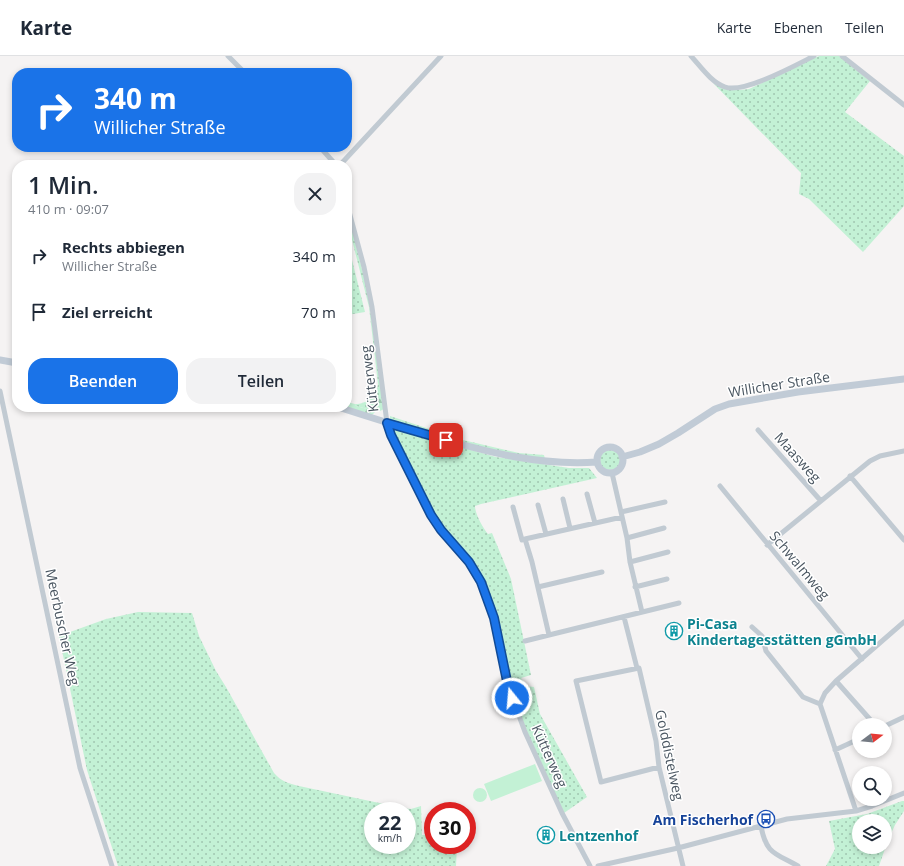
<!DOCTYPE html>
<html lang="de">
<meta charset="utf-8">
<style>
:root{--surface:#fff;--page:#f2f2f3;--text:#1f2937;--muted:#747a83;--line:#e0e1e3;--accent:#1a73e8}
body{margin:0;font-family:"Open Sans",sans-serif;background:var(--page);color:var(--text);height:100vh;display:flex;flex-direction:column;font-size:15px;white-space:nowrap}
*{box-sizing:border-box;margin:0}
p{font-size:13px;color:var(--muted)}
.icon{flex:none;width:22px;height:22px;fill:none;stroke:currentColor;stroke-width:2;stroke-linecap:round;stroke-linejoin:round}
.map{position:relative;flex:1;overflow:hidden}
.panel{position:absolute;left:12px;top:104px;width:340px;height:252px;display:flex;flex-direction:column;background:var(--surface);border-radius:16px;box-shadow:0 2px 6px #0003}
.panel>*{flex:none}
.guide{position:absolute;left:12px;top:12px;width:340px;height:84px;border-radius:16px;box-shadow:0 2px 6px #0003;background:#1a73e8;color:#fff;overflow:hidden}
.needle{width:26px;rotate:74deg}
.tools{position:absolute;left:852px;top:662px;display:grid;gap:8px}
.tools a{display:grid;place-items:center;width:40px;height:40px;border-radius:50%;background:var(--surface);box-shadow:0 2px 6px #0003;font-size:20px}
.speed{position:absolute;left:364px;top:746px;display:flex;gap:8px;font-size:20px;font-weight:700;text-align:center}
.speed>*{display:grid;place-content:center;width:52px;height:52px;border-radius:50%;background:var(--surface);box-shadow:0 2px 6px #0003;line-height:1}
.speed small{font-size:10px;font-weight:400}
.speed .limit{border:6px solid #d22;background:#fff;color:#111}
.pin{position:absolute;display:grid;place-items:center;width:34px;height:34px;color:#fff;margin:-17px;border-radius:8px;box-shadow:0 2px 6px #0006}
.me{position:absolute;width:44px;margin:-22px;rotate:343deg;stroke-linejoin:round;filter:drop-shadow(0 0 3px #0008)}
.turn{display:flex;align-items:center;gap:14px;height:84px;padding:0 16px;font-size:18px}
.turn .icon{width:52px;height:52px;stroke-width:2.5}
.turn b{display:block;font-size:28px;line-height:34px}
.round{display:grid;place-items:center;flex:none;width:42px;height:42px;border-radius:16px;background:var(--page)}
.summary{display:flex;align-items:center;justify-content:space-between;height:68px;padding:0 16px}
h1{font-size:24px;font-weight:600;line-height:30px}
.action{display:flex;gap:8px;margin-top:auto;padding:8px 16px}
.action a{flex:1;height:46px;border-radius:16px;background:var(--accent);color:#fff;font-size:16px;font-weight:600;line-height:46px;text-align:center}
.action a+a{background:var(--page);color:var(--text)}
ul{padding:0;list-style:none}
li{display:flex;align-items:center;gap:12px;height:56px;padding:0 16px}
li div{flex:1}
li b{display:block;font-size:15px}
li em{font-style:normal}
header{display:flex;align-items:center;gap:24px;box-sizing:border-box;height:56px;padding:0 20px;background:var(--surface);border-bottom:1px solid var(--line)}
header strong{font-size:19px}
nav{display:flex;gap:22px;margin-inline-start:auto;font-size:14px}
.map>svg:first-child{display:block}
.grass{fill:url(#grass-dots);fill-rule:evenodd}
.forest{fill:url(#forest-firs)}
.pitch{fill:#c3f1d5}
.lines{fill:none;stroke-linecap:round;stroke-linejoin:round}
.street{stroke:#c1cad2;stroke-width:5}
.secondary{stroke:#c1cbd6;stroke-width:7}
.route-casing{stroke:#114b97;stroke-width:10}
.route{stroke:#1a73e8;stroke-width:7}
.labels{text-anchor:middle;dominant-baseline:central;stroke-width:3;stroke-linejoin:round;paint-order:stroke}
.street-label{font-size:14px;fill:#4a5661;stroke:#fff}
.culture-label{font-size:14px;font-weight:bold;fill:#0d838f;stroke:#fff;text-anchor:start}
.transit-label{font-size:14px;font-weight:bold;fill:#164399;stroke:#fff;text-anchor:end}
</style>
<header>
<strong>Karte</strong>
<nav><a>Karte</a><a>Ebenen</a><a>Teilen</a></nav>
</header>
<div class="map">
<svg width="904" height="810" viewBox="0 0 904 810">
<defs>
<pattern id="grass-dots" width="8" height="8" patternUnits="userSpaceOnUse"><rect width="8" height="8" fill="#c3f1d5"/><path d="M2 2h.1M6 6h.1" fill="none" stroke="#a0c6b0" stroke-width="1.8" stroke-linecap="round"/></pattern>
<pattern id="forest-firs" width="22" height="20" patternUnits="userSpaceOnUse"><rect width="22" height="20" fill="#c3f1d5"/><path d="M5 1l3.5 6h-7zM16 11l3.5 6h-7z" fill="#a0c6b0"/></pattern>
</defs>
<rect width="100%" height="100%" fill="#f5f3f3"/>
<path class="grass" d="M819,0H839L870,25L845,56L904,100V150L863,196L809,143L799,138L801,117L713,27C727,35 733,35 749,33Z
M347,153L367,233L383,342L378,350L371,354L356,350L355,348C367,348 377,340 378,328L369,251L347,164Z
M347,184L365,256L347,259Z
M390,360L463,384L519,397L544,399L545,403L496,396L390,365Z
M398,373L496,401L569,412H589L597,422L481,448L475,450C475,458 483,472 488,478L492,477L511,523L531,619L521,622L526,630L534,631L540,658L587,741L564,757L533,690L511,635L495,561L488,537L476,513L445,477L432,456L394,380V375Z
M600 404a10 10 0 1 1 20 0a10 10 0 1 1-20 0Z
M138,556L192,557L199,580L216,615L226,631L274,717C282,726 288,727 299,730L403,752L411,753L421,750L422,779H433V789H457L456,810H118L87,714L59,580L106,563ZM373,755H407V789H373Z
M902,745H904V755L895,769L888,784L879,810H826L835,793L829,765L867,758ZM859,765H885V791H859Z"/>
<path class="forest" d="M383,342L384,353L380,355L377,354L372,359L347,351V346L355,348L356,350L371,354L378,350V343Z"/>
<path class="pitch" d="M535,708L542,725L491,745L484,728Z
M473 739a7 7 0 1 1 14 0a7 7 0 1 1-14 0Z"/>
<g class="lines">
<path class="street" d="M228,0L245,17
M691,0C701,11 711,26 725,31C743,38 796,9 814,0
M842,0L904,49
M320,91L336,109
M340,109L441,0
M347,148L364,211L372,251L387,367L391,379L431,459L441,474L469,506L481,526L494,562L508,630L525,676L562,757L590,810
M0,335L80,712L112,810
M758,374L821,445
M612,417L627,482L630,506L642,556
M850,420L904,484
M720,430L862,603
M587,438L595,467
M563,443L570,472
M538,449L546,478
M513,451L522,484L525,483
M621,456L665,446
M622,461L525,483L532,506L549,579L679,547
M627,482L664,472
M767,489L870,405L880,400L904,395
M630,506L668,496
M538,531L602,516
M635,531L667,523
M624,561L637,612
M752,571L762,580L766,595L803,641L820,648
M525,585L549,579
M836,625L875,669
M885,670L904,661
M835,694L859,683
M659,711L601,726L576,625L639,612L656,685L659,711L683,810
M856,755L820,648L825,637L836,625L904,566
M761,770C766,798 775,797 798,810
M598,810L678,792L787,763L856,755L872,750L904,737"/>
<path class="secondary" d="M0,304L17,307
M338,351C369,361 401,371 432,380C486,396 540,410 597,406
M597 404a13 13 0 1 1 26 0a13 13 0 1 1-26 0Z
M622,401L640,396L659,388L678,377L715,353L729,348L798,336L904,323"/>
</g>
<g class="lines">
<defs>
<path id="route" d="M446,384L387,367L391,379L431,459L441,474L469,506L481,526L494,562L508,630L512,642"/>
</defs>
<use href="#route" class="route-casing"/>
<use href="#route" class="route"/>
</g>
<defs>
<symbol id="building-ring" viewBox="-11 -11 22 22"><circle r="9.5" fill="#fff" stroke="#0f9aa8" stroke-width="1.5"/><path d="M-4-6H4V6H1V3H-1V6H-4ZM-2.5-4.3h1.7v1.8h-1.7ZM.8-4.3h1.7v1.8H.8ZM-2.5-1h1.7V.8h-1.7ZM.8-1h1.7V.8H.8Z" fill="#0f9aa8"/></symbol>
<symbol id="bus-ring" viewBox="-11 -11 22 22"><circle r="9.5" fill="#fff" stroke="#1a4fb4" stroke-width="1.5"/><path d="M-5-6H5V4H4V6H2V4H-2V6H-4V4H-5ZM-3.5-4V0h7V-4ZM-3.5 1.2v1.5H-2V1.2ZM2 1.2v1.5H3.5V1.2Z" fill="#1a4fb4"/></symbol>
</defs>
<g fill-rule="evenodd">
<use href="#building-ring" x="664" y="565" width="20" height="20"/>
<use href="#bus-ring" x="756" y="753" width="20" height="20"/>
<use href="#building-ring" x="536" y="769" width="20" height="20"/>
</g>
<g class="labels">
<g class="street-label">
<text transform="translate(369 323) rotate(-97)">Kütterweg</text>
<text transform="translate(779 328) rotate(-9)">Willicher Straße</text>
<text transform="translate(798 401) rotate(48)">Maasweg</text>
<text transform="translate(800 509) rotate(50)">Schwalmweg</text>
<text transform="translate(63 571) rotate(78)">Meerbuscher Weg</text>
<text transform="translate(670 699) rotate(78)">Golddistelweg</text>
<text transform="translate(550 700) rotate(66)">Kütterweg</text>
</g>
<g class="culture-label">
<text x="687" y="567">Pi-Casa<tspan x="687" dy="16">Kindertagesstätten gGmbH</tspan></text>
<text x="559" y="779">Lentzenhof</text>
</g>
<g class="transit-label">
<text x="753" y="763">Am Fischerhof</text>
</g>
</g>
</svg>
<div class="tools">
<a><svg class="needle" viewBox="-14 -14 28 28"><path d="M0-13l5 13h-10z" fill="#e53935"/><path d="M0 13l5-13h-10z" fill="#747a83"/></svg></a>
<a><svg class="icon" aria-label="search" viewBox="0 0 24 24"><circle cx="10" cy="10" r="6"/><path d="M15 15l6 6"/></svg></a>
<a><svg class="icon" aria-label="layers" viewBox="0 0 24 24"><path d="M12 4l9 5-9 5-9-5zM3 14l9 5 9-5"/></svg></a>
</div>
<div class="speed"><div>22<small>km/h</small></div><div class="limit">30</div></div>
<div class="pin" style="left:446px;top:384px;background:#d93025"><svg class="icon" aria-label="arrive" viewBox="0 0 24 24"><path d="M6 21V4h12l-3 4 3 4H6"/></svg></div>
<svg class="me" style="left:512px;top:642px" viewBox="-20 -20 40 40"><circle r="17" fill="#1a73e8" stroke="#fff" stroke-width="3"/><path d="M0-11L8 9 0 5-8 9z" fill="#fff"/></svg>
<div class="guide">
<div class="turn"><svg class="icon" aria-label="right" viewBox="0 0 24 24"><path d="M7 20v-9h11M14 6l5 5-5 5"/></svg><div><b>340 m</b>Willicher Straße</div></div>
</div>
<section class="panel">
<div class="summary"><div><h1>1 Min.</h1><p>410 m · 09:07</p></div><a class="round"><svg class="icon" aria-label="close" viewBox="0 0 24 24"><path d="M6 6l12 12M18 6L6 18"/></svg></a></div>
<ul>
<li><svg class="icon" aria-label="right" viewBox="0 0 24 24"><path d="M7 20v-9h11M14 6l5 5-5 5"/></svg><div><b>Rechts abbiegen</b><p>Willicher Straße</p></div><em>340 m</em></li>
<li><svg class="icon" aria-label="arrive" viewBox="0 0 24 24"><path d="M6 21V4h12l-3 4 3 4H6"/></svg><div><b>Ziel erreicht</b></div><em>70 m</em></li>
</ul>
<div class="action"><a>Beenden</a><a>Teilen</a></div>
</section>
</div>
